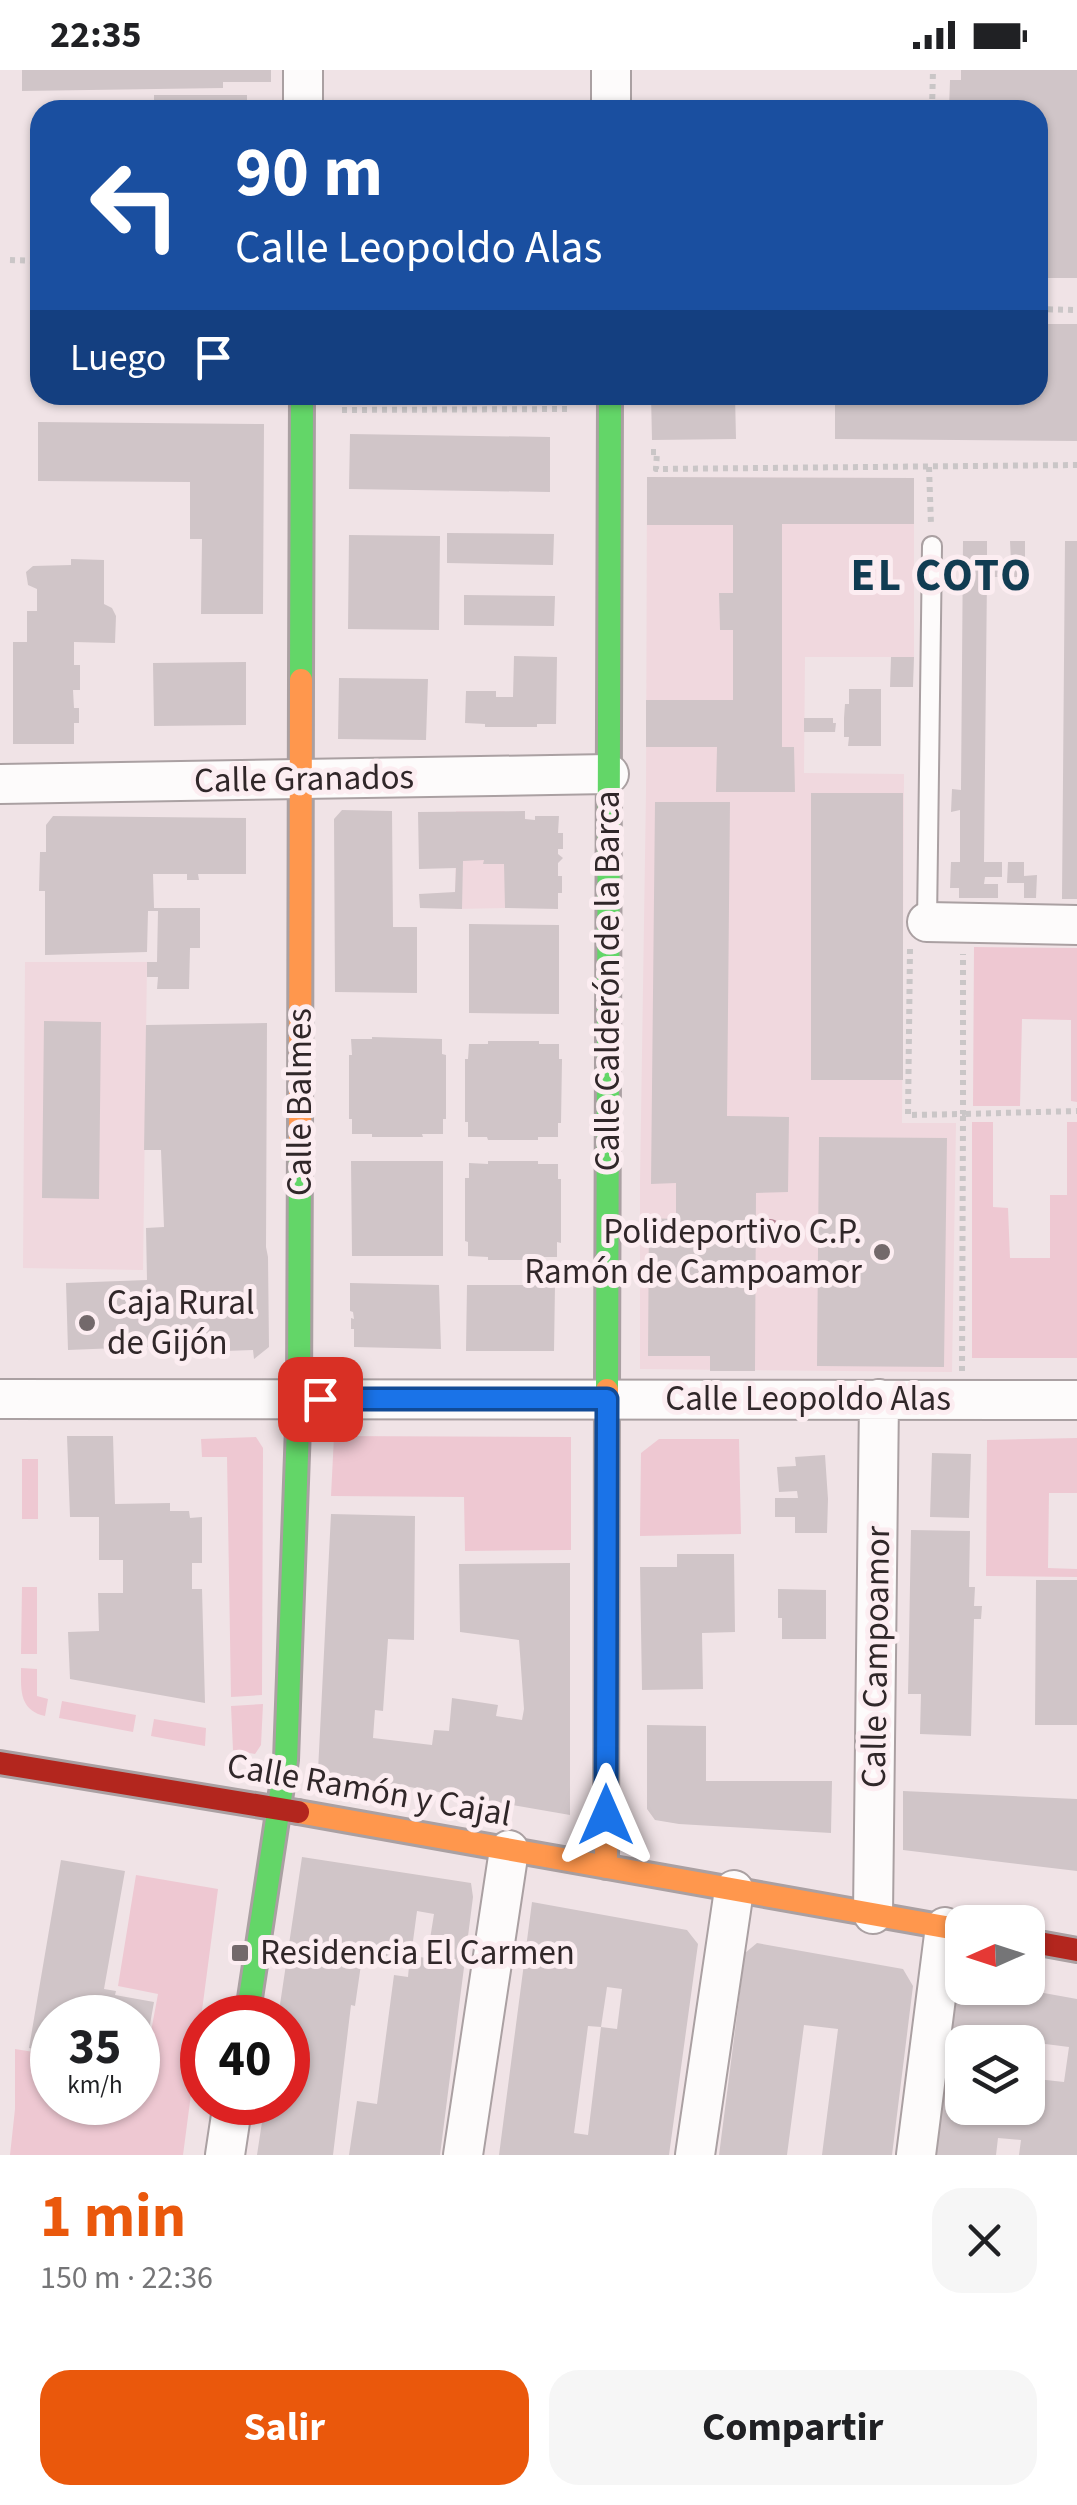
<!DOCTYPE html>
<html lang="es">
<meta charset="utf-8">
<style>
:root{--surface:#fff;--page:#f6f6f6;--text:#202124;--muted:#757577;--accent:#ea580c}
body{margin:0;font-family:"Source Sans 3",sans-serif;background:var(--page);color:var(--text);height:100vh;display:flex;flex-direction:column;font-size:38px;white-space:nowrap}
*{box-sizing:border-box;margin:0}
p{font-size:32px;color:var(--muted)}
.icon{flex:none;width:55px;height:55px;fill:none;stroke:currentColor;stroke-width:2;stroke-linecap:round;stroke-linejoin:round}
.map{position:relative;height:2085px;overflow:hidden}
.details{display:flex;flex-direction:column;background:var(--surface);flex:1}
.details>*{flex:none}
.hud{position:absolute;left:30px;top:30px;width:1018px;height:305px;border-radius:30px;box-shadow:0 2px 8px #0004;background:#1a4fa0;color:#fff;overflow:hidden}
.needle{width:65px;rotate:267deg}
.tools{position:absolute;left:945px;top:1835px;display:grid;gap:20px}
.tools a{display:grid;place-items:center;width:100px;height:100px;border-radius:20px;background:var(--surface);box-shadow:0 2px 8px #0004;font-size:50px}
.speed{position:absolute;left:30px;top:1925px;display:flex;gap:20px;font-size:50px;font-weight:700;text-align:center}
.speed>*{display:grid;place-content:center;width:130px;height:130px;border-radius:50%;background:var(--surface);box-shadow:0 2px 8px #0004;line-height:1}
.speed small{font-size:25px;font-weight:400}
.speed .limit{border:15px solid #d22;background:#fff;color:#111}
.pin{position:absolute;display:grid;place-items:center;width:85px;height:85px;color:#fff;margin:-42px;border-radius:20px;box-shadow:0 5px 15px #0006}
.me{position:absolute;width:110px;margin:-55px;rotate:0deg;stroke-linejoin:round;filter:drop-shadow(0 0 8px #0008)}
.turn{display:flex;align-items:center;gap:35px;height:210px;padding:0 40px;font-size:45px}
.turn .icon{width:130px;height:130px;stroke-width:2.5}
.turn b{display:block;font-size:70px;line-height:85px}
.then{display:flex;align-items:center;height:95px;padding:0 40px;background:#0003;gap:20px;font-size:38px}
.round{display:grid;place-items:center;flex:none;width:105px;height:105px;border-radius:30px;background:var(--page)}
.headline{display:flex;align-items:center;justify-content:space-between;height:170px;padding:0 40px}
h1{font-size:60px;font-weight:700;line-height:75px;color:var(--accent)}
.action{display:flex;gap:20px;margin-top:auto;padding:20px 40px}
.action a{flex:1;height:115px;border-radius:30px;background:var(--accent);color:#fff;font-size:40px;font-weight:700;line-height:115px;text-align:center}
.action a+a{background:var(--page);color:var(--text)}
.status{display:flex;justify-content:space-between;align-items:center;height:70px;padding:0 50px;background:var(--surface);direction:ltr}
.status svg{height:28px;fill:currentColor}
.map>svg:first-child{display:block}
.built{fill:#f0d8de}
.green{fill:#eec8d2}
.building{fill:#d0c5c8;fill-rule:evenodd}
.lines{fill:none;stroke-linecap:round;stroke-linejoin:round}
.lane-casing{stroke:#aaa0a2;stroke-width:22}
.street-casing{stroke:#aaa0a2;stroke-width:42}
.fast-casing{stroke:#aaa0a2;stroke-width:28}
.slow-casing{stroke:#aaa0a2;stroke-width:28}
.jam-casing{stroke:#aaa0a2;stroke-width:28}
.path{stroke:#cac6c7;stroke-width:6;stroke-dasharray:5 5;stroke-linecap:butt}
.lane{stroke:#fdfbfb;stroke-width:18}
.street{stroke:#fdfbfb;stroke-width:38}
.fast{stroke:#63d668;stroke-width:22}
.slow{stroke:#ff974d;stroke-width:22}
.jam{stroke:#b3261e;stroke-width:22}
.tree{fill:#b78696}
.route-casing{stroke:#114b97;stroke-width:25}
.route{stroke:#1a73e8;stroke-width:18}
.poi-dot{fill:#73696b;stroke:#fcedf1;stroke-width:4}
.labels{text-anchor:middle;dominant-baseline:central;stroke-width:10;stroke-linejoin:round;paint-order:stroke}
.street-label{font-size:35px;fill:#302729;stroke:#fcedf1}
.poi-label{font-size:35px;fill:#302729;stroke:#fcedf1;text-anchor:start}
.district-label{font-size:45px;font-weight:bold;letter-spacing:2.5px;fill:#113c52;stroke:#fcedf1}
</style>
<div class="status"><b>22:35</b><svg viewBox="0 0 49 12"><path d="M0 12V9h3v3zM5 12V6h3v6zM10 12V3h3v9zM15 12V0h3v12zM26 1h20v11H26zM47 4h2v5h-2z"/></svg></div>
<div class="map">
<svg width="1077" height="2085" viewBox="0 0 1077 2085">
<rect width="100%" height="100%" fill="#f0e3e6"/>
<path class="built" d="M647,407L914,408V587H805L804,703L904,704L902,1053H956L952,1302L640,1299V1113L646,722Z
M456,741H505V838L455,839Z
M25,892H147L143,1200L23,1198Z"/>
<path class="green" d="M974,877L1077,878V1032L1071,1031V950L1022,949L1020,1036H973Z
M972,1052H993V1137L1008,1138L1010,1188H1050V1125H1067V1052H1077V1288H972Z
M334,1366L571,1367V1480L465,1481L464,1427L331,1426Z
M256,1367L263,1378L262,1625L231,1627L227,1387H202L201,1369Z
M1077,1368V1423H1049L1048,1498L1077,1499V1507L986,1506L987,1370Z
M659,1369H739L741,1464L640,1466L641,1383Z
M22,1389H38V1449H22Z
M22,1517H37V1584H21Z
M21,1598L37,1599V1626L48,1629L45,1646C19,1640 21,1620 21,1598Z
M62,1631L136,1645L133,1662L59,1648Z
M263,1634L261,1675L255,1684L233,1680L231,1636Z
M154,1649L206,1658L205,1676L151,1666Z
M136,1805L218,1819L183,2085H10L15,2039V1979L52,1985V2032H138V1998L144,1999L158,1924L118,1916Z"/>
<path class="building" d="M22,0H271V12H223V18L22,21Z
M961,0H1077V208H1038V40H949L950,10H961Z
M154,25H247V40H154Z
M1038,254H1077V371L835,369V325H1038Z
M651,325H735L736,369L652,370Z
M38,352L264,354L263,544H201L202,469H190V412L38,411Z
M350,364L550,367V422L349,419Z
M647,407L914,408V454H782V677H794L795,722H716L717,677H646V630H733V560H720L719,523H733V455H647Z
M447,463L554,464L553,495L447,493Z
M349,465L440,466L439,560L348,559Z
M963,471H987V492H1011L1010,471H1025V507H987L984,792H1002V807H985L984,814H998V828H959V818H950L951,792H960V740L951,742L952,719L961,720Z
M1065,471H1077V829H1062Z
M71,489L104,490V534L112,538L116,546L115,573L74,572V595H80V620H73L74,638H79V653H74V674H13V572H27V541H37V519L28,515L26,502L33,496L71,495Z
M464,525L555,526L554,556L464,555Z
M514,586L557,587L556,654H537V657H485V654L465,653L466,621H496V627H513Z
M891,587H914L913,617H890Z
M246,592V655L154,656L153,593Z
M339,608L428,609L426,670L338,669Z
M849,619H881V676H848L849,667H844V648L845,634H849Z
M804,648H833V653H836L835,662H804Z
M811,723H903V1010H811Z
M655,732H730L727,1046L789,1047L788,1122L756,1123L755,1301H710V1286H648L649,1148L676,1149V1113L651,1114Z
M342,740L392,741L393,857H417V923L335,922L334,749Z
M525,741V749L535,750V746H559L558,763H563V779H558V784L563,788L558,793V806H562V823H558V839L505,838L504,794H483L484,790L463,791L462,839L420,838L419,824L455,822L456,798L419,799L418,742Z
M53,746L246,748V804H198L199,810H187V804H153L154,838H200V878H190L189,919H157L158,907H147V892H157L158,841H148L147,882L45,885V821H39L40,782H46V755Z
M1008,792H1024V806L1037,805L1036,828H1024V813H1007Z
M469,854L559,855V944L469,943Z
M44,951L101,952L99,1129L42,1128Z
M267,953L266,1177L268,1187L269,1277L254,1289L253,1280L168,1283V1276L68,1280L66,1213L147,1210L146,1158L164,1157L161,1080H144L146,955Z
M372,967L442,969V984L446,985V1049H443V1064H422L423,1067H372V1064H352V1049H349V985H352L351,969H372Z
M488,971H539V974H559V989H562L561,1053H558V1067H538V1070H488L487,1067H468V1052H465V989H468L469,974H488Z
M819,1067L947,1068L944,1297L817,1296Z
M351,1091H443V1186H352Z
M488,1091H538V1094H558V1109H561V1173L557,1172V1187H538L537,1190H488V1187L468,1186V1172L465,1171V1108H469V1093L488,1094Z
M350,1213L439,1215L441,1279L354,1277V1259H351V1248L354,1249L353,1242L350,1241Z
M467,1215H555L554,1281H466Z
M67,1366H113L115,1434L170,1433V1441H189L190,1448L202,1447V1493H192V1519H202L205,1633L70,1609L68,1562L99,1561L98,1523H123V1490H99V1447H70Z
M932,1383L971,1384L969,1448L930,1447Z
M825,1385L828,1429L827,1463H795V1447H775V1428H798L797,1421L779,1422L777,1397L796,1396L795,1387Z
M331,1444L415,1446L414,1570L388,1569L383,1641L375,1640L373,1668L432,1675L434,1660L449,1661L452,1628L498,1635L496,1646L522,1650L524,1639L519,1570L460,1562L459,1494L570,1493V1745L318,1701Z
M911,1460L970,1461L969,1517H975L974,1536H982L981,1549H974L971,1666L920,1664L921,1624H908Z
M677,1484H734L735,1562L702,1563L703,1619L642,1620L640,1497H677Z
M1036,1510H1077V1655H1035Z
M778,1519L826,1520V1569H782V1548H778Z
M647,1655L706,1656V1711H832L831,1763L679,1754L655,1750L647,1739Z
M903,1721L1077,1729V1801L903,1780Z
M302,1787L471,1813L473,1827L440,2085H349L357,2031L377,2034L394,1905L408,1907L409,1896L377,1892L378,1883L363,1881L355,1936L351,1935L333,2085H257L265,2032H288V1948H278ZM417,1841L434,1844L427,1888L411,1886Z
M61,1790L125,1801L104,1919L116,1921L115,1925L154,1932L142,1999L138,1998V1948H52V1983L29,1978Z
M532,1832L687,1860L698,1874L669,2085H499ZM607,1917L622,1919L617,1959L601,1957L588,2065L574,2063L588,1956L601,1957Z
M757,1873L903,1899L913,1916L892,2085H822L838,1959L804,1955L787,2085H719L745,1883Z
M962,1911V1918H1016L1077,1929V2085H1019L1021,2070L998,2068L996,2085H932L953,1918ZM1007,1969L1069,1977L1064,2012L1028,2008V2038H1024L1023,2044L981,2038H962V1972H1006Z"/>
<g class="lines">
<defs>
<path id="lane" d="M927,852L932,476"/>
<path id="street" d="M611,0V40
M303,40V0
M0,714L609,704
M927,852L1077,855
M0,1329L1077,1330
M873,1844L879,1329
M225,2085L233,2032
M463,2085L509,1780
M695,2085L734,1820
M916,2085L945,1857"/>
<path id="fast" d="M301,610L302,325
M607,1320L610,325
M247,1948L286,1690L299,1329L300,1067"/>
<path id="slow" d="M300,1067L301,610
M298,1742L962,1860
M606,1797L607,1320"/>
<path id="jam" d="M0,1693L298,1742
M1028,1871L1077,1880"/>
</defs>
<use href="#lane" class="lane-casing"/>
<use href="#street" class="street-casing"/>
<use href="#fast" class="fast-casing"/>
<use href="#slow" class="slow-casing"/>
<use href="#jam" class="jam-casing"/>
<path class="path" d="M932,39L933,0
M897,40H932
M10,190L40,191
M1038,239L1077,240
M342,340L569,339
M651,382H657L656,399L1077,395
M929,397L931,455
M910,879L908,1045L963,1044V884
M962,1301L963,1044L1077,1041"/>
<use href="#lane" class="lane"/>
<use href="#street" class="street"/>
<use href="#fast" class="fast"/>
<use href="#slow" class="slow"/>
<use href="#jam" class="jam"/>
</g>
<circle class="tree" cx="770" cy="1161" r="12"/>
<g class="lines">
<defs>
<path id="route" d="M320,1329H607L606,1745"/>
</defs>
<use href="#route" class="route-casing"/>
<use href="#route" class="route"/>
</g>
<g class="poi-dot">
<circle cx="882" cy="1182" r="10"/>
<circle cx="87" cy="1253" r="10"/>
<rect x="230" y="1873" width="20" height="20" rx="5"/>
</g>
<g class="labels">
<g class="street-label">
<text transform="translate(304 709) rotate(-1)">Calle Granados</text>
<text transform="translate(608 911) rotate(-90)">Calle Calderón de la Barca</text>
<text transform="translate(300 1032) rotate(-90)">Calle Balmes</text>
<text x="808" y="1329">Calle Leopoldo Alas</text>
<text transform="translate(876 1587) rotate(-89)">Calle Campoamor</text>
<text transform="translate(369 1720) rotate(10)">Calle Ramón y Cajal</text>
</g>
<g class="poi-label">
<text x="862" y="1162" text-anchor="end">Polideportivo C.P.<tspan x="862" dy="40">Ramón de Campoamor</tspan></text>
<text x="107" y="1233">Caja Rural<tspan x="107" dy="40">de Gijón</tspan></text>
<text x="260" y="1883">Residencia El Carmen</text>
</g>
<g class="district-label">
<text x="942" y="506">EL COTO</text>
</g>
</g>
</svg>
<div class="tools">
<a><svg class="needle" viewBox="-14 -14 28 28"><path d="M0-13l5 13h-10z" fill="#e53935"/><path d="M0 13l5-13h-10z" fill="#757577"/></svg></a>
<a><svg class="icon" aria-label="layers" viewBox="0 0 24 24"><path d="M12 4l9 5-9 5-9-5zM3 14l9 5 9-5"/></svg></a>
</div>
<div class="speed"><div>35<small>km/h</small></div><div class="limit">40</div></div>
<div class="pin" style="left:320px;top:1329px;background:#d93025"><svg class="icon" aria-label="arrive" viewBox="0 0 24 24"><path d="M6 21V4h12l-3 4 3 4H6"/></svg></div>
<svg class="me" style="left:606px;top:1745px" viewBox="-20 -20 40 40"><path d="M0-17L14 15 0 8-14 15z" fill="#1a73e8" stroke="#fff" stroke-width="4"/></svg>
<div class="hud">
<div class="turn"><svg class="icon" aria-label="left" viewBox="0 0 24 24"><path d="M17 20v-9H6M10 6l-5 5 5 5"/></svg><div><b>90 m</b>Calle Leopoldo Alas</div></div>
<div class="then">Luego<svg class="icon" aria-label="arrive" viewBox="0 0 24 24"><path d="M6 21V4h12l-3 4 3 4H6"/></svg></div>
</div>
</div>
<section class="details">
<div class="headline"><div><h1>1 min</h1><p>150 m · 22:36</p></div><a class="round"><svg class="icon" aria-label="close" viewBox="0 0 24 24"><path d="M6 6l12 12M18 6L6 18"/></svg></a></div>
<div class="action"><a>Salir</a><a>Compartir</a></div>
</section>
